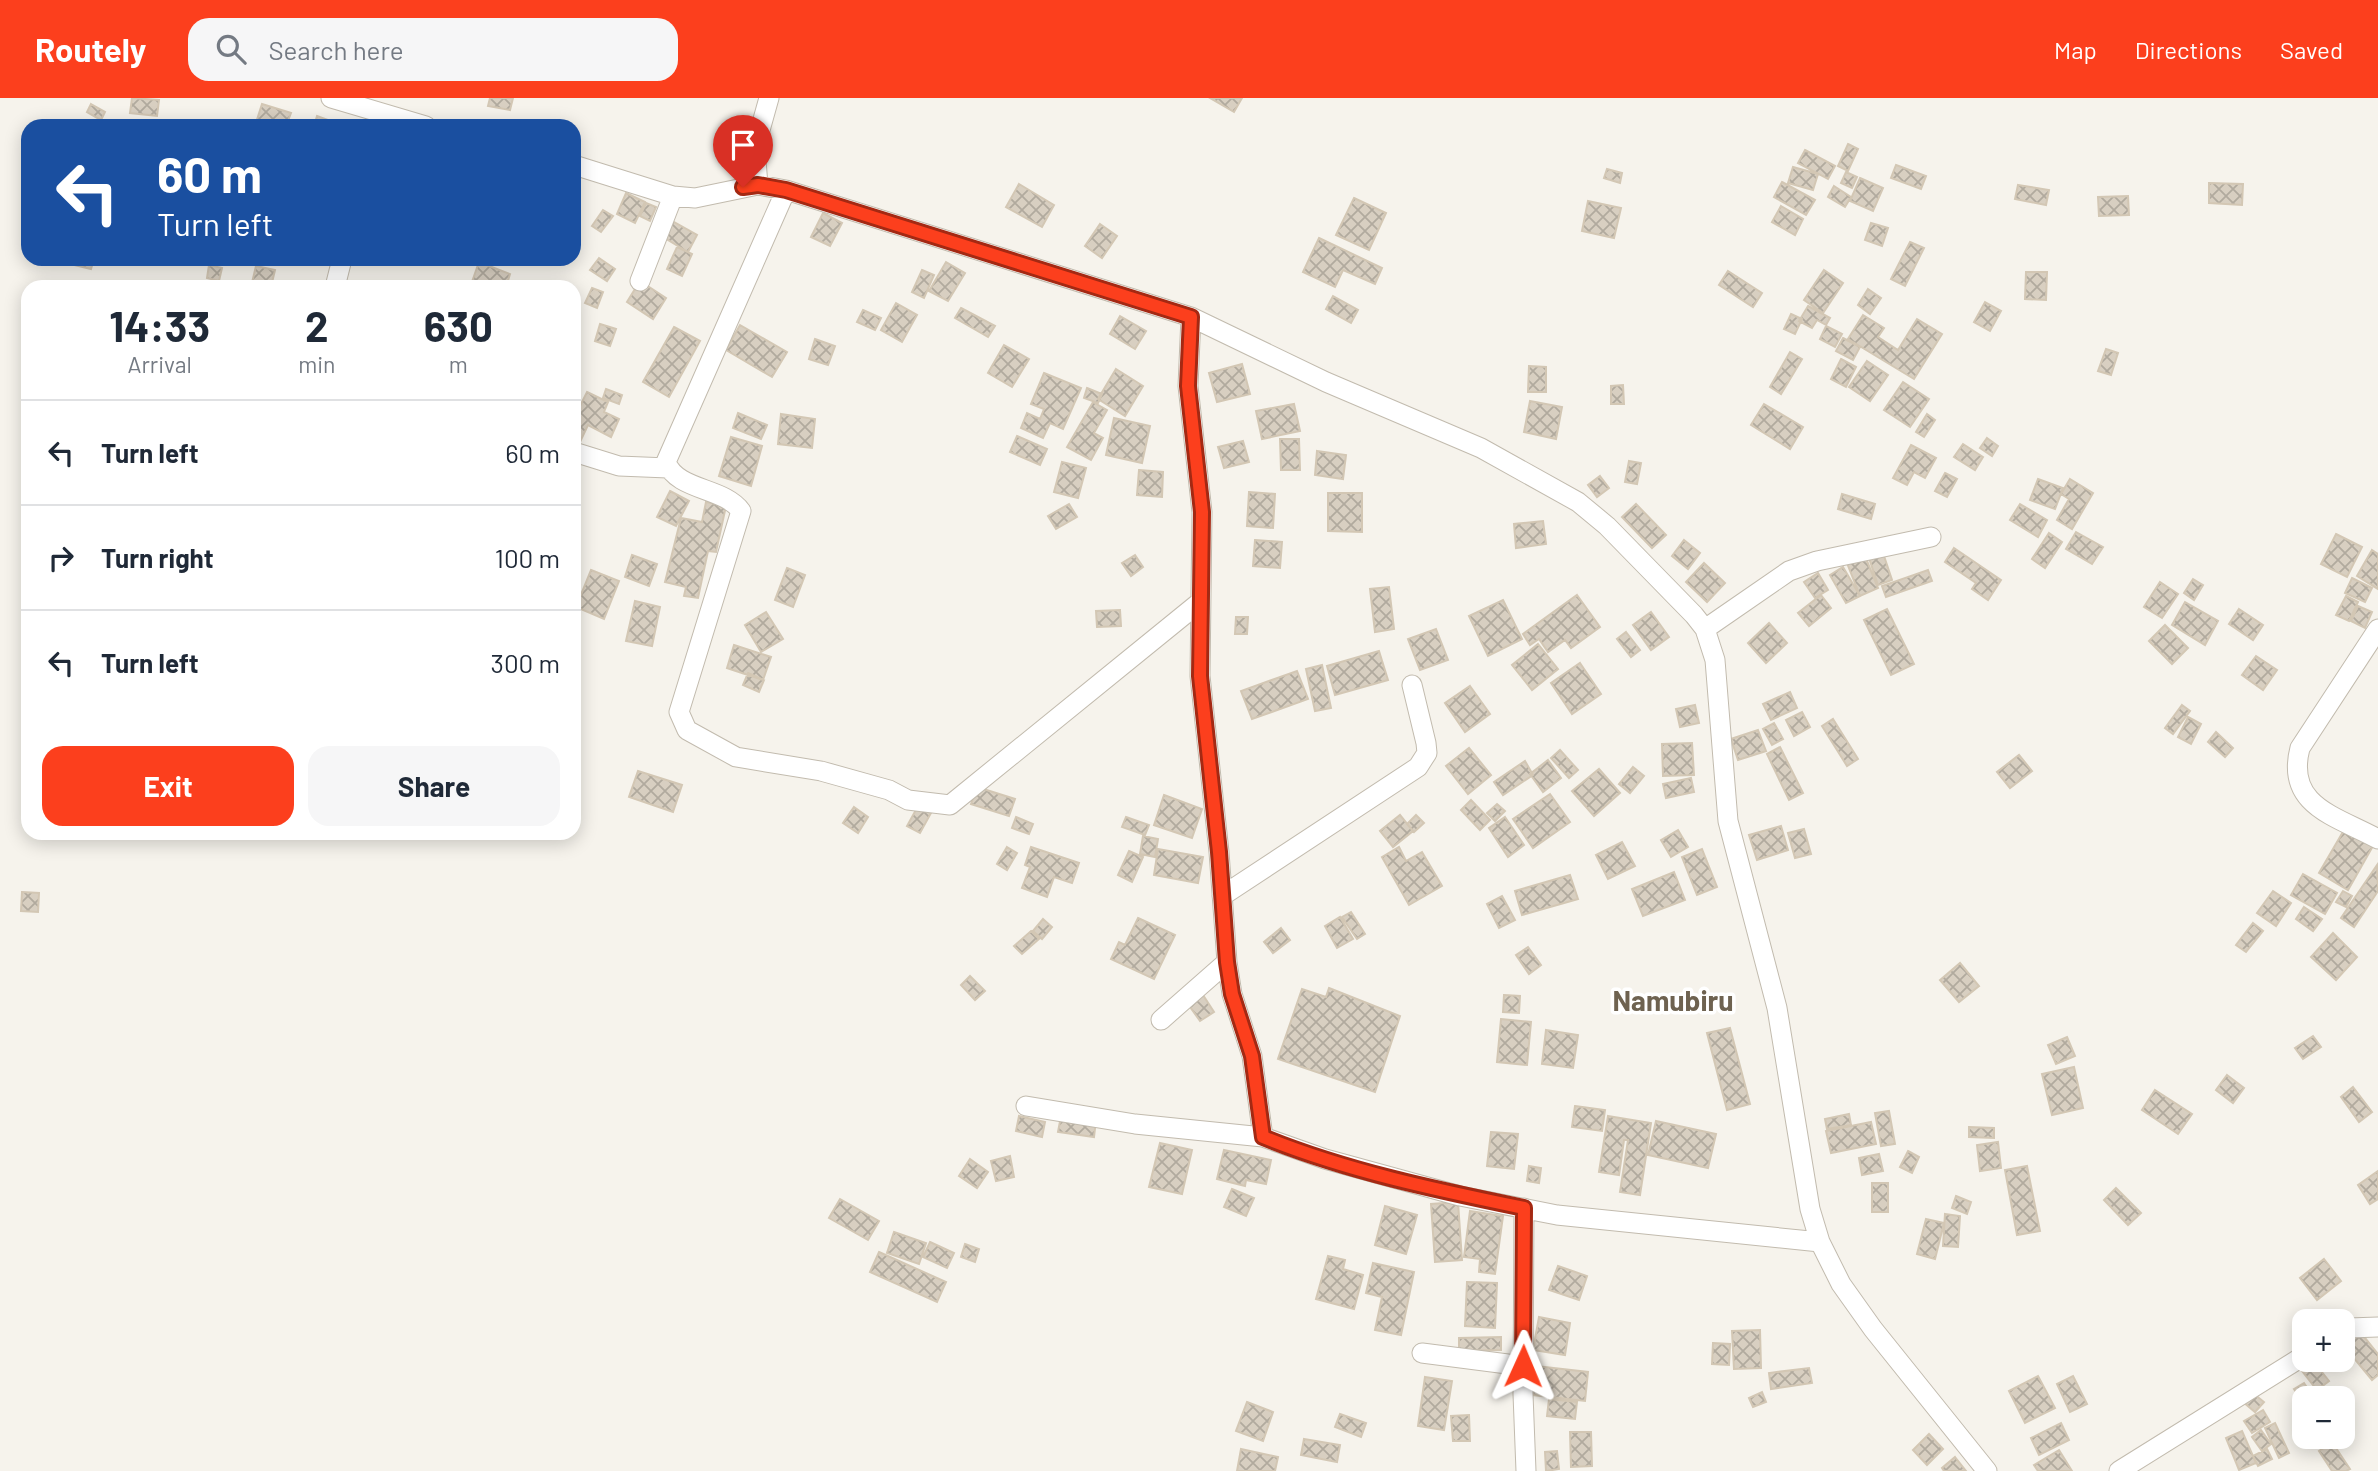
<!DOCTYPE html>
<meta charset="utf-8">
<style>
:root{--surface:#fff;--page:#f6f6f7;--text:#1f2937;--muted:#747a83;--line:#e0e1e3;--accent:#fc3f1d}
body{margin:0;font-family:Barlow,sans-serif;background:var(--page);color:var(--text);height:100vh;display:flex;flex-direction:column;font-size:26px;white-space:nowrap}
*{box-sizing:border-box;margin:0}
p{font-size:23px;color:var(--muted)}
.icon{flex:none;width:38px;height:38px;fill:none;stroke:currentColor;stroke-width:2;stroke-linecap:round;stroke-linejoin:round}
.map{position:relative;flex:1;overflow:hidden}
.panel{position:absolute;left:21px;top:182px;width:560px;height:560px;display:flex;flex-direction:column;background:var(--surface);border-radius:21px;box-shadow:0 4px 18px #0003}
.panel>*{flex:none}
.banner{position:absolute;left:21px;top:21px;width:560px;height:147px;border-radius:21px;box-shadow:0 4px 18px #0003;background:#1a4fa0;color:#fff;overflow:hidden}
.buttons{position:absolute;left:2292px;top:1211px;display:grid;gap:14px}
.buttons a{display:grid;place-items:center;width:63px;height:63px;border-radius:14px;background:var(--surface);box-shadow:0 4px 18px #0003;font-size:35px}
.pin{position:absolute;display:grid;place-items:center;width:60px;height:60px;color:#fff;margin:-72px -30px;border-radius:50% 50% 50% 0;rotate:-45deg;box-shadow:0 0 7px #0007}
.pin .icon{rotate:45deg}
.me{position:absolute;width:77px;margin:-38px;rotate:1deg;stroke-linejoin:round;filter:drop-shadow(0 0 5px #0008)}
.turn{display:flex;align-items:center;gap:24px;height:147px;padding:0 21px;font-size:32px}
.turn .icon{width:91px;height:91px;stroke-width:2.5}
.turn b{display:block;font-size:49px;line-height:60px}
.eta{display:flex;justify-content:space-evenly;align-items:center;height:119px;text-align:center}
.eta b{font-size:42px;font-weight:700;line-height:49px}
.action{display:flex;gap:14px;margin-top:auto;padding:14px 21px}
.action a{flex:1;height:80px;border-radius:21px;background:var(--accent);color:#fff;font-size:28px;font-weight:700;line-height:80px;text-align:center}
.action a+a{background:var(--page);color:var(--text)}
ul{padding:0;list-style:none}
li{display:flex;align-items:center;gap:21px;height:105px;padding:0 21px;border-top:2px solid var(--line)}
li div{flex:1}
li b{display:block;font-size:26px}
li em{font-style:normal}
header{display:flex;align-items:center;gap:42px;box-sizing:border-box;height:98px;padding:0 35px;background:var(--accent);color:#fff}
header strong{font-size:33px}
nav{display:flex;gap:38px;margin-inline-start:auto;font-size:24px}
.search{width:490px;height:63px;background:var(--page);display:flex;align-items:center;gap:18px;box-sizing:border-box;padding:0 24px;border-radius:21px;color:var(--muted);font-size:26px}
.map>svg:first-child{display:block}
.building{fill:url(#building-cross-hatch);stroke:#d3c7b4;stroke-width:2}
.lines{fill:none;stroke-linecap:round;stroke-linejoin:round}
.street-casing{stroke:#c2bbae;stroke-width:21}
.street{stroke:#fff;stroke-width:19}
.route-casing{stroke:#a42913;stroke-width:18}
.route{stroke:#fc3f1d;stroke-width:12}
.labels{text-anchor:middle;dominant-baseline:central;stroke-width:7;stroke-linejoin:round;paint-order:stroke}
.quarter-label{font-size:28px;font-weight:bold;fill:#6e6250;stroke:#fff}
</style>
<header>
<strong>Routely</strong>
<div class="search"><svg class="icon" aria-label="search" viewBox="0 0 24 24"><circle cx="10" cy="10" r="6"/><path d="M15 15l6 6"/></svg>Search here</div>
<nav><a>Map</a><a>Directions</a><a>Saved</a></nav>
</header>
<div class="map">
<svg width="2378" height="1373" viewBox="0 0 2378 1373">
<defs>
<pattern id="building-cross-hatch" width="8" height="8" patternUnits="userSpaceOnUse" patternTransform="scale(1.75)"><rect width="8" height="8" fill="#d8cfc1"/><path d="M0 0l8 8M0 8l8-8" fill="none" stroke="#b1aa9e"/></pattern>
</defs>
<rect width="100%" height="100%" fill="#f6f3ec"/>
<path class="building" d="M132,0L159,2L157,18L130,15Z
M490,0H513L510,12L488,8Z
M1210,0H1242L1234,14Z
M91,6L105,14L101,22L87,14Z
M262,6L291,15L286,28H255Z
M317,18L341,27L340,28H314Z
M1848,46L1858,51L1848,73L1838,68Z
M1805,52L1835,68L1828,81L1798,65Z
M1896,67L1926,78L1921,91L1891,80Z
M1793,69L1818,76L1813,92L1788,85Z
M1607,71L1622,75L1620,85L1604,80Z
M1846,74L1857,79L1852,90L1841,85Z
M1860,80L1883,90L1873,113L1850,103Z
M1782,84L1815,102L1806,117L1774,99Z
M2209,85L2243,86L2242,107L2209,105Z
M1019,86L1054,107L1042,129L1006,109Z
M2018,87L2049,92L2046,107L2015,101Z
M1834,88L1851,99L1845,109L1828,99Z
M626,95L645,104L635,125L617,116Z
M2128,98L2129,117L2099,118L2098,99Z
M1354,100L1386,115L1369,152L1336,137Z
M1588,103L1621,110L1614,140L1582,133Z
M646,105L656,109L650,123L640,118Z
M1781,108L1803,121L1795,137L1772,124Z
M603,112L613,118L601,134L592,128Z
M823,115L842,125L830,148L811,139Z
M667,120L697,137L688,154L658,136Z
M1871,125L1888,130L1882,148L1865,142Z
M1100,126L1117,138L1102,160L1085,148Z
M1319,140L1382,170L1375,186L1343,172L1335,189L1303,174Z
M1910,144L1924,150L1905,188L1891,181Z
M677,149L692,156L682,178L667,171Z
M599,160L615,171L607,183L590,172Z
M67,161H94L91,171L66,165Z
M479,164L510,176L506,189H485L472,184Z
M946,164L965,175L948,203L929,193Z
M209,167L222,170L219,183L207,180Z
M256,168L275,172L271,189H251Z
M922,172L934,177L924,200L912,194Z
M1824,172L1843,185L1823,215L1804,202Z
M1728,173L1762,195L1753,209L1719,187Z
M2026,174H2047L2046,202L2025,201Z
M640,183L666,200L653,221L627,204Z
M592,190L603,194L597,210L585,205Z
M1868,191L1881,200L1870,216L1858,207Z
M1333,198L1358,212L1351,225L1326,211Z
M1985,204L2001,213L1990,233L1974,224Z
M896,205L917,217L902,244L881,232Z
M1808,208L1830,220L1826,227L1817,222L1812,230L1799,223Z
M961,210L995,228L988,239L955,220Z
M863,212L881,220L875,232L857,224Z
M1791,216L1802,221L1795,236L1784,231Z
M1863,217L1884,230L1878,239L1898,252L1917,221L1942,236L1914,281L1848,241Z
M1120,218L1146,233L1135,251L1110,236Z
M600,226L616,231L610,248L595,243Z
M740,227L787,254L772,279L726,252Z
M1826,228L1842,236L1835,249L1820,241Z
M674,229L700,243L669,299L643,284Z
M1843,240L1860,249L1853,262L1836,253Z
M815,241L835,248L828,267L809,261Z
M1004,247L1029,261L1012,289L988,275Z
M2106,251L2118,255L2111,277L2098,273Z
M1790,254L1802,261L1781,296L1770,289Z
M1841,261L1856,269L1846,289L1831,281Z
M1867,263L1888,277L1870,303L1849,289Z
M1242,266L1250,296L1217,304L1209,275Z
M1529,268L1546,269V294H1528Z
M1116,271L1143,288L1125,318L1098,301Z
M1044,275L1081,290L1063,331L1050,325L1043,340L1021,330L1027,315L1040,321L1044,311L1031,306Z
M1903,284L1929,301L1910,329L1884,312Z
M1623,287L1624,306H1611V288Z
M1087,290L1102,296L1098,305L1084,300Z
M606,291L622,297L619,306L603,300Z
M587,294L608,304L604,314L619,321L611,339L588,327L580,344L574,342V320Z
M1530,303L1562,309L1556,341L1524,334Z
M1093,304L1107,312L1094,335L1103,340L1091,362L1067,349Z
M1294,306L1300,333L1262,341L1256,313Z
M1764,306L1803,329L1790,351L1751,327Z
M738,315L767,327L761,341L733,330Z
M781,316L815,321L812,350L778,346Z
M1927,316L1935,322L1924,339L1916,334Z
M1114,320L1150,328L1142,365L1106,357Z
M1017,338L1047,351L1040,367L1010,354Z
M731,339L762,348L751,388L719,378Z
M1987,340L1998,348L1992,358L1980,350Z
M1280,341H1299L1300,372H1281Z
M1243,343L1249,364L1224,370L1218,349Z
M1963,346L1983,359L1975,372L1954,359Z
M1911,347L1936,360L1925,380L1914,374L1907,387L1893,380Z
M1317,353L1346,357L1343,381L1315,377Z
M1629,363L1641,365L1637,386L1625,384Z
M1062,364L1086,370L1078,400L1054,394Z
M1139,372L1163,374L1162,399L1137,397Z
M1945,375L1957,381L1947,399L1935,393Z
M1600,378L1609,390L1597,399L1588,387Z
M2038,381L2063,390L2055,411L2030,402Z
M2070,381L2093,395L2072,431L2057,422L2069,401L2061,396Z
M670,393L689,403L676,428L657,419Z
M1249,394L1275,396L1273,430L1247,428Z
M1328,395H1362V434L1328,433Z
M1842,396L1875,406L1871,421L1838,411Z
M706,404L726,408L716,454L708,453L698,500L684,498L686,489L665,484L681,420L702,424Z
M1069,406L1077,419L1056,431L1048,418Z
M1636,406L1666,437L1652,450L1622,419Z
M2020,406L2047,422L2038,439L2010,422Z
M1543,423L1546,446L1516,450L1514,426Z
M2076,434L2103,449L2092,466L2066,451Z
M2049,435L2062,444L2045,470L2032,461Z
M2336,436L2362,449L2347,479L2321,466Z
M1255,442L1282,444L1280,470L1253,468Z
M1684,442L1700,455L1688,471L1672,458Z
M1954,450L2001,482L1988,502L1972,491L1976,485L1945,464Z
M1882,452L1892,482L1878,487L1868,457Z
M2372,452L2378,456V491L2357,478Z
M632,457L657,466L649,488L625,479Z
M1135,457L1143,469L1131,478L1122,465Z
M1865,458L1878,490L1860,498L1847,465Z
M1704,465L1725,485L1707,504L1686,484Z
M1843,469L1860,498L1846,505L1830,477Z
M787,470L805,477L793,509L775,502Z
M591,472L619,483L604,521L576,509Z
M1928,472L1932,483L1886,499L1882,488Z
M1818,475L1828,492L1815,500L1804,484Z
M2352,480L2372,490L2365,504L2345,495Z
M2193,481L2203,487L2194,502L2184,495Z
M2160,484L2178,496L2162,520L2144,509Z
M1389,489L1394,531L1375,534L1370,491Z
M1577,497L1600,529L1571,550L1565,542L1548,554L1539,541L1530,547L1523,536Z
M1821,497L1831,510L1809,528L1798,515Z
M2346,498L2358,504L2349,523L2336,517Z
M1503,502L1522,541L1488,558L1469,518Z
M635,503L660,509L652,548L626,543Z
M2185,504L2218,523L2205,547L2172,527Z
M2358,508L2372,514L2365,530L2351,523Z
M1887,511L1914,566L1891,577L1864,522Z
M2239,511L2263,527L2253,542L2229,526Z
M1120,512L1121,528L1097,529L1096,513Z
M766,514L783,541L761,554L745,527Z
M1651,514L1669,539L1651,552L1633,527Z
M1236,519H1248L1247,536H1235Z
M1769,525L1787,545L1766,565L1748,545Z
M2165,527L2188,550L2172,566L2149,543Z
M1436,531L1448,562L1420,572L1408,541Z
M1626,534L1640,552L1631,559L1617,541Z
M1538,546L1558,571L1532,592L1512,567Z
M734,547L771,559L763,582L727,570Z
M1379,553L1388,582L1335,597L1327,568Z
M2256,558L2277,572L2263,592L2242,577Z
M1580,565L1601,596L1572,616L1551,585Z
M1322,567L1331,610L1315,613L1306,571Z
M1297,573L1308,601L1252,621L1241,593Z
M748,575L764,582L759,594L743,587Z
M1470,588L1490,616L1465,634L1445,605Z
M1790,594L1797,610L1771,622L1763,606Z
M1695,607L1699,625L1680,629L1676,611Z
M2182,607L2190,613L2173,636L2165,630Z
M1802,614L1810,629L1794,638L1786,622Z
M2188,619L2201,626L2191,646L2178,639Z
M1833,621L1858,661L1847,668L1822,628Z
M1774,625L1783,641L1772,647L1763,631Z
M1758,632L1766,653L1738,662L1731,641Z
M2216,634L2233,650L2225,659L2208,644Z
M1692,645L1694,677L1663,678L1662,646Z
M1780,649L1803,695L1789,702L1767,656Z
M1469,650L1491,677L1468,696L1446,668Z
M1560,652L1578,672L1569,680L1551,660Z
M2019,657L2032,673L2010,690L1997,674Z
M1548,662L1561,680L1543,694L1530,676Z
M1525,663L1533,677L1503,697L1494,684Z
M1633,669L1644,678L1630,695L1619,686Z
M1599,671L1620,695L1594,718L1572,693Z
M638,673L682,687L673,714L629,699Z
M1691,680L1694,694L1666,700L1663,686Z
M977,689L1015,701L1009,718L971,706Z
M1550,696L1570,724L1533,750L1513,721Z
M1164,697L1202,711L1192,740L1154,727Z
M1471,702L1490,722L1480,732L1461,712Z
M1497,706L1505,713L1495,723L1487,715Z
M918,708L931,715L920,735L907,728Z
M854,709L868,719L858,735L843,725Z
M1400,717L1413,733L1393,749L1380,733Z
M1416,717L1424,725L1414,734L1407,726Z
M1016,719L1033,726L1029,736L1012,730Z
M1126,719L1149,727L1145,737L1122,729Z
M1505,719L1524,747L1508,759L1489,730Z
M1781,728L1788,752L1757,762L1749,737Z
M1804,731L1811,756L1795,760L1788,735Z
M1678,732L1688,749L1671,759L1661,742Z
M2344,732L2373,748L2348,792L2319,775Z
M1143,738L1158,741L1155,759L1140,756Z
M1622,744L1635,768L1608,781L1596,757Z
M1007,749L1017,755L1007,772L997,766Z
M1031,749L1079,765L1072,785L1054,779L1047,799L1022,790L1030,769L1025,767Z
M1399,749L1406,763L1422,754L1442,788L1409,807L1382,759Z
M1158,751L1203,759L1198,785L1154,777Z
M1702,751L1717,789L1697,797L1682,759Z
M1129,753L1143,759L1132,784L1118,777Z
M2377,767L2378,793L2354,829L2341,820Z
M1674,774L1685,802L1643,818L1632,791Z
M2303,776L2337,795L2325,816L2291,797Z
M1570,777L1578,801L1522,817L1515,793Z
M2273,793L2291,805L2276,828L2257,815Z
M2343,793L2352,798L2346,809L2336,804Z
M22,794L39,795L38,814L21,813Z
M1502,798L1515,822L1499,830L1487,806Z
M2304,809L2322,821L2313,833L2296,821Z
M1351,814L1365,836L1357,841L1342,819Z
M1340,819L1353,841L1337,850L1325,828Z
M1138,820L1175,837L1154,881L1111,861L1119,844L1125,847Z
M1043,821L1052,829L1042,841L1033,833Z
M2253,825L2263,833L2246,854L2236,847Z
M1281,830L1290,842L1273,855L1264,844Z
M1031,833L1039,841L1022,856L1014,848Z
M2333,835L2357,859L2336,882L2311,859Z
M1528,849L1541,867L1529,876L1516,857Z
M1960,865L1979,888L1959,904L1940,882Z
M970,878L985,893L975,902L961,887Z
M1329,890L1400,918L1375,994L1278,961L1302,891L1326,899Z
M1203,897L1214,914L1200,923L1188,906Z
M1504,897L1520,898L1519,915L1503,914Z
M1501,921L1531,924L1527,967L1497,964Z
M1730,930L1750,1006L1727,1012L1707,935Z
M1546,932L1578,937L1573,970L1542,966Z
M2313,938L2321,949L2303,961L2295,950Z
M2067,939L2075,958L2056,966L2048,947Z
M2074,969L2083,1010L2052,1017L2042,976Z
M2227,977L2244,990L2233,1005L2216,992Z
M2353,989L2372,1014L2359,1024L2341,999Z
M2155,992L2192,1016L2178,1036L2142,1012Z
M1575,1008L1605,1012L1602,1033L1572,1029Z
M1889,1013L1895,1046L1881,1048L1875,1015Z
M1849,1016L1851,1027L1827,1031L1825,1021Z
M1019,1018L1045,1024L1042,1039L1016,1033Z
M1061,1018L1096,1022L1094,1039L1058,1034Z
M1608,1018L1651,1025L1640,1097L1620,1094L1628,1042H1624L1619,1077L1599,1074Z
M1656,1023L1716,1036L1708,1070L1648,1057Z
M1871,1024L1876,1046L1831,1055L1826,1033Z
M1969,1029L1994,1030V1040L1969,1039Z
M1491,1034L1518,1036L1514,1071L1487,1068Z
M1998,1044L2001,1070L1980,1073L1977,1047Z
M1160,1045L1192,1052L1182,1096L1149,1089Z
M1224,1052L1271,1062L1266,1086L1246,1082L1245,1088L1217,1081Z
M1908,1053L1919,1059L1912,1075L1900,1069Z
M1879,1056L1883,1073L1862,1077L1859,1060Z
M1010,1058L1014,1079L996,1083L991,1063Z
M970,1061L988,1074L977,1090L959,1078Z
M1529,1068L1541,1070L1539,1085L1527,1083Z
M2027,1068L2040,1133L2017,1137L2005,1072Z
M2378,1073V1101L2370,1106L2358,1087Z
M1872,1085H1888V1114H1872Z
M2116,1090L2141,1115L2128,1127L2104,1102Z
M1232,1091L1254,1100L1246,1118L1224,1109Z
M1956,1098L1971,1104L1967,1116L1952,1110Z
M840,1101L879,1123L868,1142L829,1120Z
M1458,1104L1462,1162L1435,1164L1431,1106Z
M1385,1108L1417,1117L1406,1156L1375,1147Z
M1470,1113L1503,1118L1495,1176L1479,1174L1480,1161L1464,1159Z
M1945,1116L1960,1118L1958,1149L1943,1148Z
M1926,1121L1944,1125L1935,1161L1917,1156Z
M894,1134L926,1145L919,1166L887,1155Z
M930,1144L954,1155L947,1170L923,1159Z
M965,1146L979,1151L975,1164L961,1159Z
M879,1154L946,1184L937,1204L870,1174Z
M1328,1158L1345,1162L1343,1171L1363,1177L1354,1211L1316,1201Z
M2324,1161L2341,1183L2317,1202L2300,1180Z
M1373,1165L1414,1174L1401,1237L1375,1232L1382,1199L1366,1195Z
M1558,1168L1587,1178L1579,1202L1549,1192Z
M1467,1184L1497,1185L1495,1230L1465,1228Z
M1539,1219L1570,1225L1565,1257L1533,1252Z
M2349,1220L2378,1256V1277L2372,1282L2343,1247V1225Z
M1760,1232L1761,1270L1734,1271L1732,1233Z
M1501,1239V1252L1459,1253V1240Z
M1713,1245L1730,1246L1729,1267L1712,1266Z
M2314,1264L2329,1283L2317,1292L2302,1273Z
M1536,1268L1588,1274L1585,1303L1533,1297Z
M1809,1270L1812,1285L1771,1291L1769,1275Z
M2038,1278L2055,1310L2025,1325L2009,1293Z
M2073,1278L2087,1306L2070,1314L2057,1286Z
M1425,1279L1452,1283L1444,1332L1418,1328Z
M2304,1285L2310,1294L2300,1300L2294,1291Z
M2243,1287L2264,1304L2255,1314L2235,1297Z
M1762,1294L1766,1304L1753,1309L1749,1300Z
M1549,1301L1577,1304L1575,1321L1547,1318Z
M1247,1304L1273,1314L1263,1343L1236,1333Z
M2263,1312L2270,1324L2252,1335L2244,1323Z
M1340,1316L1366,1325L1361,1339L1335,1329Z
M1469,1317L1470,1343H1453L1451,1318Z
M2061,1325L2069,1342L2039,1357L2031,1340Z
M2275,1325L2289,1355L2279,1360L2265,1330Z
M2261,1332L2271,1346L2262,1353L2252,1339Z
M2242,1333L2256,1365L2239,1372L2226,1340Z
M1570,1334H1591L1592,1368L1571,1369Z
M1929,1336L1943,1351L1927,1367L1913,1352Z
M1304,1341L1340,1347L1337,1364L1301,1357Z
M2332,1344L2350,1371L2346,1373H2332L2319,1353Z
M1241,1351L1278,1359L1275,1373H1237Z
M2267,1351L2272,1361L2258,1368L2253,1358Z
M2059,1352L2072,1373H2038L2034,1367Z
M1557,1353L1559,1371L1546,1373L1545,1354Z
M1955,1359L1966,1373H1944L1942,1370Z"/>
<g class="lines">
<defs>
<path id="street" d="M331,0L426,28
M574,67L673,98L695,100L758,87L786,92L1191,219L1326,284L1481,350L1578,404L1607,428L1694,517L1705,531L1715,562L1728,723L1777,910L1810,1111L1820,1144L1841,1186L1873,1231L1987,1373
M758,87L755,50L769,0
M786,92L666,364C677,393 724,389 741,413L679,614L687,632L736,659L821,673L889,692L908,702L950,707L1200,504
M640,183L673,98
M335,189L342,161
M1191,219L1188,288L1202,414L1200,578L1219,754L1227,864L1232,896L1252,958L1263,1039
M574,354L619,368L668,370
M1705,531L1789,473L1817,463L1931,439
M2378,531L2300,650C2285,708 2336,718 2378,741
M1222,798L1418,669L1427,655L1426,645L1412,587
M1161,922L1227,864
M1026,1008L1135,1026L1263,1039L1325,1061L1460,1098L1557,1117L1820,1144
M1524,1110L1523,1296L1526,1373
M2343,1234L2349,1230L2378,1229
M1422,1255L1523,1268
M2119,1373L2305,1257"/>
</defs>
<use href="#street" class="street-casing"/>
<use href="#street" class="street"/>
</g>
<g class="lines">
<defs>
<path id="route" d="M743,89L758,87L786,92L1191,219L1188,288L1202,414L1200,578L1219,754L1227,864L1232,896L1252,958L1263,1039C1346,1073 1437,1092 1524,1110L1523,1268"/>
</defs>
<use href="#route" class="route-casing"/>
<use href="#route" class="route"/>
</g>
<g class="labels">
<g class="quarter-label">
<text x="1673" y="902">Namubiru</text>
</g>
</g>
</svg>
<div class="buttons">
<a>+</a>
<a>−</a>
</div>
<div class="pin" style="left:743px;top:89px;background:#d93025"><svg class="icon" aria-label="arrive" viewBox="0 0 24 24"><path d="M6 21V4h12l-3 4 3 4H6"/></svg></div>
<svg class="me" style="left:1523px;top:1268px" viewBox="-20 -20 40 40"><path d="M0-17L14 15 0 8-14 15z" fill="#fc3f1d" stroke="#fff" stroke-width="4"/></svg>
<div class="banner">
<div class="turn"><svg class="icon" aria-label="left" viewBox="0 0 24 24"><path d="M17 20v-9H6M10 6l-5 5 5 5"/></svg><div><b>60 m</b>Turn left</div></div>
</div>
<section class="panel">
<div class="eta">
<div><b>14:33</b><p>Arrival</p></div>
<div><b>2</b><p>min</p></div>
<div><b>630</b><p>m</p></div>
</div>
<ul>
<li><svg class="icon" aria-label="left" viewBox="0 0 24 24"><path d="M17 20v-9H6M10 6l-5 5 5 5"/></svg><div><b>Turn left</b></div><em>60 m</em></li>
<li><svg class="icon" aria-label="right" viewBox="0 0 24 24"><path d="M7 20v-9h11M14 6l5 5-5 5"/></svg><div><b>Turn right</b></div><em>100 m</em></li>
<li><svg class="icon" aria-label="left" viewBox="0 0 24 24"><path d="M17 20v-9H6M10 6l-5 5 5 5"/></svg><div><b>Turn left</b></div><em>300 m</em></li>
</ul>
<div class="action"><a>Exit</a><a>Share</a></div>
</section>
</div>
